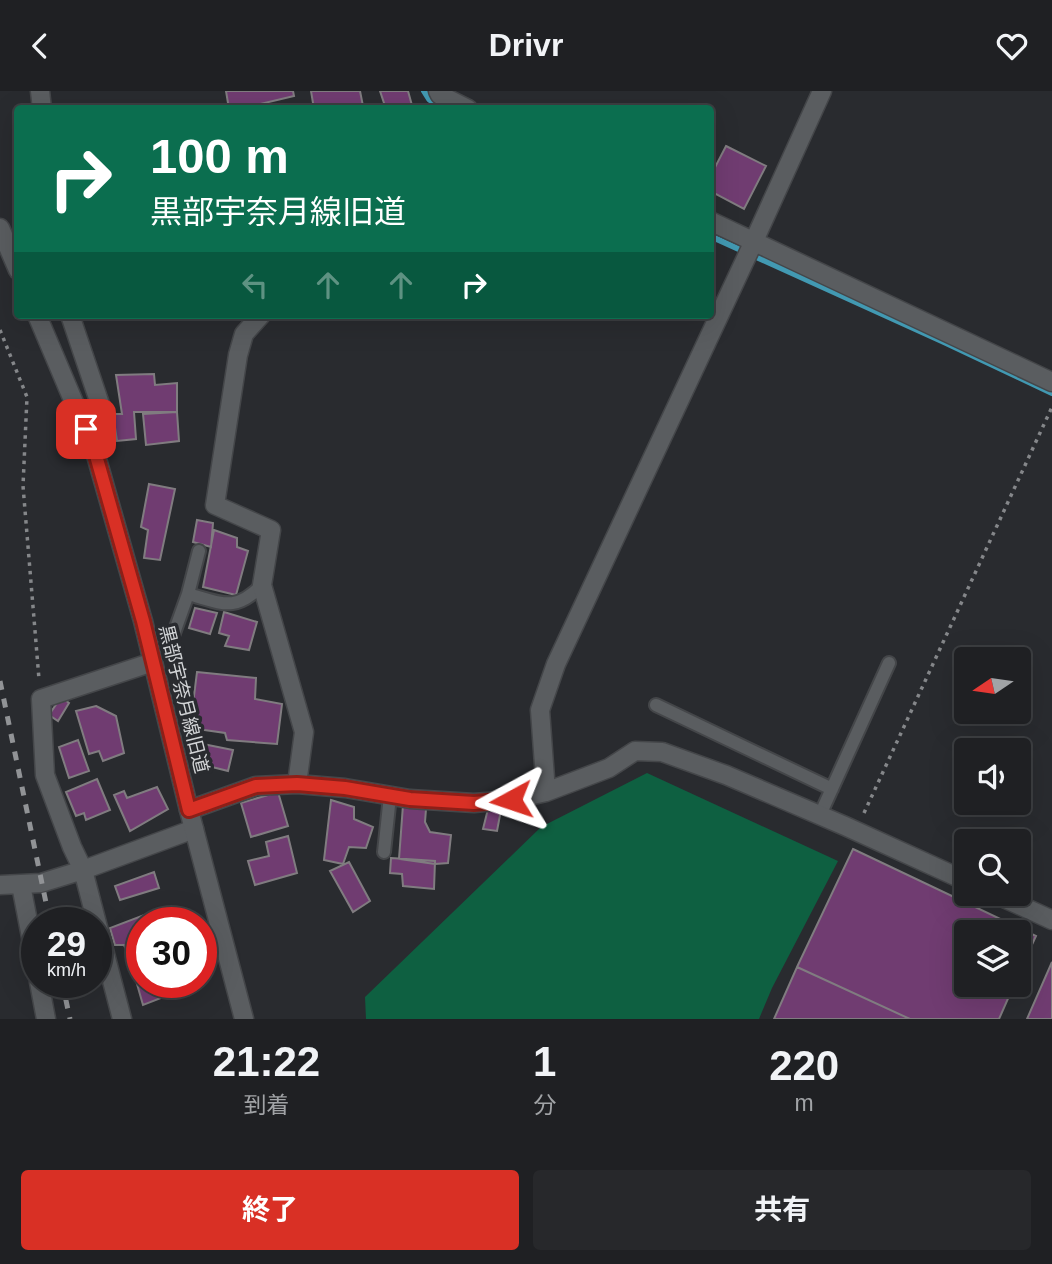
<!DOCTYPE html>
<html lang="ja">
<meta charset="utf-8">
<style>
:root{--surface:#1f2023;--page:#27282b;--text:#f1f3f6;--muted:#a1a3a6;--line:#3c3e41;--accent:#d93025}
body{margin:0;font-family:Helvetica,"Noto Sans JP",sans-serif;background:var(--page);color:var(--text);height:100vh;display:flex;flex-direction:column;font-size:26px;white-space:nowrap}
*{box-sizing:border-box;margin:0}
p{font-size:23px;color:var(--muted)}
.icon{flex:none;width:38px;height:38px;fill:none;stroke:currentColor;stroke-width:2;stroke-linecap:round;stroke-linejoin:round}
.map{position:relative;height:928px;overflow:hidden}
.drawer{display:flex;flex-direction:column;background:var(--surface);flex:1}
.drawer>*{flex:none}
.hud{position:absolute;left:14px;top:14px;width:700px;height:214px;border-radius:7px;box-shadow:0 7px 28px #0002,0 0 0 2px var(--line);background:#0b6e4f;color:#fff;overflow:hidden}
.needle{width:46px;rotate:257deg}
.buttons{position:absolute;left:954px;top:556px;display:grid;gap:14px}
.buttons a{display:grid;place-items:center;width:77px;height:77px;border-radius:7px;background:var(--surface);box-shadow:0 7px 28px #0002,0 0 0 2px var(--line);font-size:35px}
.speed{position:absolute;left:21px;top:816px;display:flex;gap:14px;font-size:35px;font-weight:700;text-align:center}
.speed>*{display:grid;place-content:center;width:91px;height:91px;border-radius:50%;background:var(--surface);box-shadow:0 7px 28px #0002,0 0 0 2px var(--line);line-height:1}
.speed small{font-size:18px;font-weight:400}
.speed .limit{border:10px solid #d22;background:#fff;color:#111}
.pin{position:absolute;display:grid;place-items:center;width:60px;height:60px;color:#fff;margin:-30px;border-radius:14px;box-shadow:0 4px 10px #0006}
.me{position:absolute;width:77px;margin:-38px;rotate:265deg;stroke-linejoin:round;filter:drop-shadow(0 0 5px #0008)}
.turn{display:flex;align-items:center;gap:24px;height:147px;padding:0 21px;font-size:32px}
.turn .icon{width:91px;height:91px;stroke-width:2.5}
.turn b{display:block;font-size:49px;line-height:60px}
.lanes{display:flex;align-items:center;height:66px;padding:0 21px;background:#0003;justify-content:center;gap:35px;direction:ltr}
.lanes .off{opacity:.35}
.eta{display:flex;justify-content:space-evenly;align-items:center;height:119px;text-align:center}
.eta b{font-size:42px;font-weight:700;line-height:49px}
.button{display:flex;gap:14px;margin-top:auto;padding:14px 21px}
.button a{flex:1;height:80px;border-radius:7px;background:var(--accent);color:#fff;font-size:28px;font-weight:700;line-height:80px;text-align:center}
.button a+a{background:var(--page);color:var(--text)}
header{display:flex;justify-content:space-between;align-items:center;height:91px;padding:0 21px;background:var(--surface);font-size:32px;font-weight:700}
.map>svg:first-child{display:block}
.green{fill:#0e6041}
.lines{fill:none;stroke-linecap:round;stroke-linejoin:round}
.stream{stroke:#4299b2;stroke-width:6}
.building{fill:#703c71;stroke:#807c80;stroke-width:2}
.service-casing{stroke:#444649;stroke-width:16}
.minor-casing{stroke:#444649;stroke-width:21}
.tertiary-casing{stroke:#444649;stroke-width:21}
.path{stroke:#85878a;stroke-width:3.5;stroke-dasharray:3.5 5;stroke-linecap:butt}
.service{stroke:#5a5d60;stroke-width:12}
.minor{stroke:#5a5d60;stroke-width:18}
.tertiary{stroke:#5a5d60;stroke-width:18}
.rail{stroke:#919396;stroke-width:5;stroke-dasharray:9 9;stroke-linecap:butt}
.route-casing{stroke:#8d1f18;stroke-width:18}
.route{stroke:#d93025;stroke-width:12}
.labels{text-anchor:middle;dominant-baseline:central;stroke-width:7;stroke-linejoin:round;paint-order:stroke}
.street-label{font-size:19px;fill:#d2d4d6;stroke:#292b2f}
</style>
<header><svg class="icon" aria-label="back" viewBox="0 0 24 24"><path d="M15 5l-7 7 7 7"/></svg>Drivr<svg class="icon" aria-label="heart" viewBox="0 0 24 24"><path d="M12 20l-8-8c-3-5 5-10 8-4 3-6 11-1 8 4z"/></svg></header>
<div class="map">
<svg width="1052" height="928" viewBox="0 0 1052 928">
<rect width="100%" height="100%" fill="#292b2f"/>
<path class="green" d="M647,682L838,770L772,897L759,928H366L365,906L541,736Z"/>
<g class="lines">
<path class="stream" d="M424,0L429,8L442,18
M710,145L944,251L1052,302"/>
</g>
<path class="building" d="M226,0H293L294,5L239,18H229Z
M311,0H360L363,15L353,18H314Z
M380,0H408L413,18H386Z
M726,55L766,75L744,118L710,100V86Z
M154,283L155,294L177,292V321H134L136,348L117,350L113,323H122L116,284Z
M177,321L179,350L146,354L143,323Z
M149,393L175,398L160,469L144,467L148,439L141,436Z
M197,429L213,432L211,456L193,451Z
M214,439L237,447V456L248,460L236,504L203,496Z
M195,517L217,522L210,543L189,537Z
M224,521L257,531L249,559L225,555L229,545L219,542Z
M197,581L256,587L255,608L282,613L277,653L227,649L225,642L190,637Z
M61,606L69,612L58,630L49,624Z
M96,615L116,625L124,662L103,670L99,660L89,663L76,620Z
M78,649L89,680L69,687L59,656Z
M203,653L233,659L228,680L200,673Z
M97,688L110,719L86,729L84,722L76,725L66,701Z
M157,696L168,718L130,740L114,704L124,700L127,707Z
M278,701L288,735L251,746L241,712Z
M331,709L354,716V728L373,736L366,757L349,756L343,773L324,769Z
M403,714L426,718L425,731L430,741L451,744L448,772L435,773L399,768Z
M488,718L501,719L497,740L483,738Z
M288,745L297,782L255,794L248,770L269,765L266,751Z
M853,758L1036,845L1018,884V842H966V894H1014L999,928H910L797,876Z
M391,767L435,770L434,798L403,795L402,783L390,782Z
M349,771L370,810L353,821L330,780Z
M154,781L159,797L120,809L115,795Z
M152,821L155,831H142V891H201L202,878L205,890L143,914L129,865L124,854H115L110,837Z
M1052,871V928H1027Z
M797,876L910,928H774Z"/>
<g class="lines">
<defs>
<path id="service" d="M188,503L199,460
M169,556L188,503C222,512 235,522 262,494
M656,614L832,698
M820,724L889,572
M384,761L390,705"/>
<path id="minor" d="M40,0L42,18
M438,0L440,4L468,18
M710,130L1052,291
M70,224L101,316L95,361
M261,224L244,243L238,264L215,414L271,439L262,494L304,641L297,693
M546,701L609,677L635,660L662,661L726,684L845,735L966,790
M189,719L256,695L297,693L345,697L410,708L474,712L511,709L546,701L540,619L556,573L754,150L822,0
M0,794L41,792L83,779L194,738
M21,794L37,877
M995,803L1052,829
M39,891L46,928
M122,928L83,779L72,756L45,684L41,608L153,571"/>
<path id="tertiary" d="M0,137L18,179
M37,224L95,361L143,530L189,719L244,928"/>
</defs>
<use href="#service" class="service-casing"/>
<use href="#minor" class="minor-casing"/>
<use href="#tertiary" class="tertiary-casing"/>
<path class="path" d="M0,239L27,306L23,395L39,588
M864,722L1052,316"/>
<use href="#service" class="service"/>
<use href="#minor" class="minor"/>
<use href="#tertiary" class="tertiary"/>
<path class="rail" d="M0,590L50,831
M62,891L70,928"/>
</g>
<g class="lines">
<defs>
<path id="route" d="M86,338L95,361L143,530L189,719L256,695L297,693L345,697L410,708L474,712L511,709"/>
</defs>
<use href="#route" class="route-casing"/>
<use href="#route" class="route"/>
</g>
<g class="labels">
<g class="street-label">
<text transform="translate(184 608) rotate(76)">黒部宇奈月線旧道</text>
</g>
</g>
</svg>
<div class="buttons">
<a><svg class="needle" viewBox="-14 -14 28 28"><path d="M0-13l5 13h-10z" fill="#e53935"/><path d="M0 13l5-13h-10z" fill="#a1a3a6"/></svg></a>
<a><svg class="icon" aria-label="sound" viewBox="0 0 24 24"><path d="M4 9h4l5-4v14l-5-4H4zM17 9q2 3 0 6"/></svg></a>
<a><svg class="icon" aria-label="search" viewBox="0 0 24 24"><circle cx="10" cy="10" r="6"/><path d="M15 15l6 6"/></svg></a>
<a><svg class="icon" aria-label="layers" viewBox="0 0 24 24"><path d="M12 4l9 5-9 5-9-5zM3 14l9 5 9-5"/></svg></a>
</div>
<div class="speed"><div>29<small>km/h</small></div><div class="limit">30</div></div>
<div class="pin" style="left:86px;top:338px;background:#d93025"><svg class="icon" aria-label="arrive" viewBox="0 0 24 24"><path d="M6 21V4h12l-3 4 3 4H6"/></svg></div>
<svg class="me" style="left:511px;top:709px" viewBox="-20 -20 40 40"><path d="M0-17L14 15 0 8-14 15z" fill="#d93025" stroke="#fff" stroke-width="4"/></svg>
<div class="hud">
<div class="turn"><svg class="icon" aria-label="right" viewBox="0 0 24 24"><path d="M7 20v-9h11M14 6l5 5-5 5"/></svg><div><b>100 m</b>黒部宇奈月線旧道</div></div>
<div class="lanes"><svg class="icon off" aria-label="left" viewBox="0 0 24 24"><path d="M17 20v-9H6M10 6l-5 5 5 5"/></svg><svg class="icon off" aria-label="ahead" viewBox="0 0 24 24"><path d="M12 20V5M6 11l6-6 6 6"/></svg><svg class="icon off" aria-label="ahead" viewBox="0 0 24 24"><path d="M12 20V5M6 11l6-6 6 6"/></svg><svg class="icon" aria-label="right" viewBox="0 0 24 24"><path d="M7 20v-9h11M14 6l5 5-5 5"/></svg></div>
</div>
</div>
<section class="drawer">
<div class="eta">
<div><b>21:22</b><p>到着</p></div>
<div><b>1</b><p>分</p></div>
<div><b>220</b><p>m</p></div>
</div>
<div class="button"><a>終了</a><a>共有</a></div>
</section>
